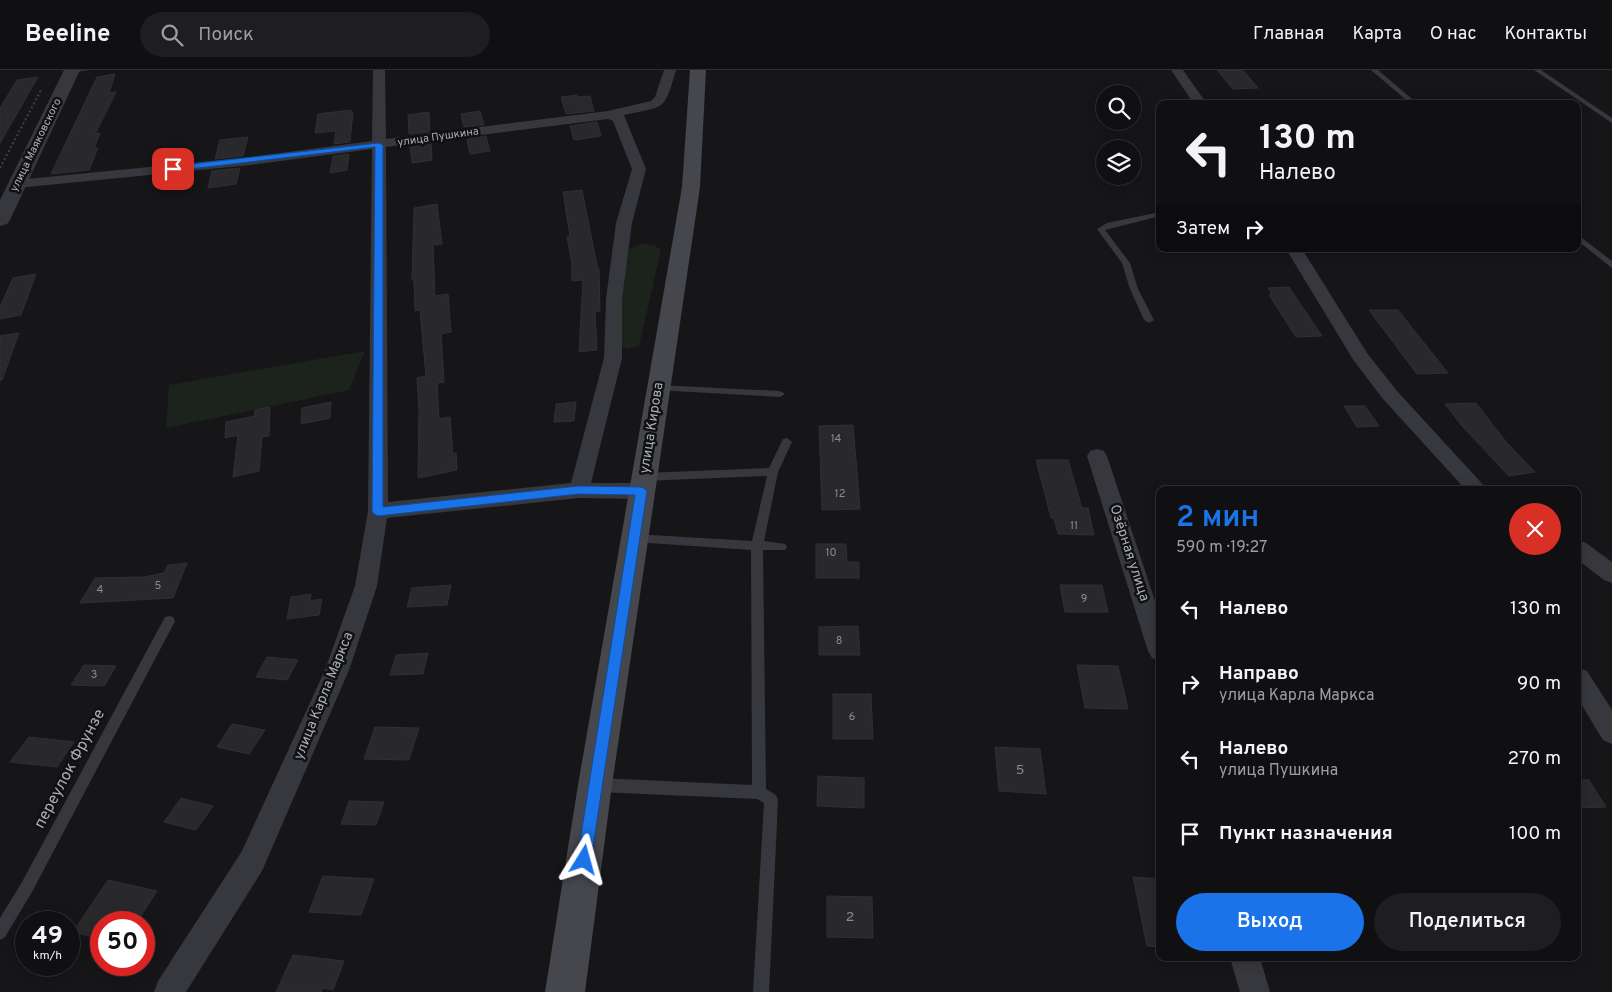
<!DOCTYPE html>
<html lang="ru">
<meta charset="utf-8">
<style>
:root{--surface:#101012;--page:#1e1e20;--text:#f1f3f6;--muted:#9c9d9f;--line:#303032;--accent:#1a73e8}
body{margin:0;font-family:Overpass,sans-serif;background:var(--page);color:var(--text);height:100vh;display:flex;flex-direction:column;font-size:19px;white-space:nowrap}
*{box-sizing:border-box;margin:0}
p{font-size:16px;color:var(--muted)}
.icon{flex:none;width:28px;height:28px;fill:none;stroke:currentColor;stroke-width:2;stroke-linecap:round;stroke-linejoin:round}
.map{position:relative;flex:1;overflow:hidden}
.side{position:absolute;left:1156px;top:416px;width:425px;height:475px;display:flex;flex-direction:column;background:var(--surface);border-radius:10px;box-shadow:0 2px 12px #0003,0 0 0 1px var(--line)}
.side>*{flex:none}
.hud{position:absolute;left:1156px;top:30px;width:425px;height:152px;border-radius:10px;box-shadow:0 2px 12px #0003,0 0 0 1px var(--line);background:#101012;color:var(--text);overflow:hidden}
.buttons{position:absolute;left:1096px;top:15px;display:grid;gap:10px}
.buttons a{display:grid;place-items:center;width:45px;height:45px;border-radius:50%;background:var(--surface);box-shadow:0 2px 12px #0003,0 0 0 1px var(--line);font-size:25px}
.speed{position:absolute;left:15px;top:841px;display:flex;gap:10px;font-size:25px;font-weight:700;text-align:center}
.speed>*{display:grid;place-content:center;width:65px;height:65px;border-radius:50%;background:var(--surface);box-shadow:0 2px 12px #0003,0 0 0 1px var(--line);line-height:1}
.speed small{font-size:12px;font-weight:400}
.speed .limit{border:8px solid #d22;background:#fff;color:#111}
.pin{position:absolute;display:grid;place-items:center;width:42px;height:42px;color:#fff;margin:-21px;border-radius:10px;box-shadow:0 2px 8px #0006}
.me{position:absolute;width:55px;margin:-28px;rotate:8deg;stroke-linejoin:round;filter:drop-shadow(0 0 4px #0008)}
.turn{display:flex;align-items:center;gap:18px;height:105px;padding:0 20px;font-size:22px}
.turn .icon{width:65px;height:65px;stroke-width:2.5}
.turn b{display:block;font-size:35px;line-height:42px}
.then{display:flex;align-items:center;height:48px;padding:0 20px;background:#0003;gap:10px;font-size:19px}
.round{display:grid;place-items:center;flex:none;width:52px;height:52px;border-radius:26px;background:var(--page)}
.overview{display:flex;align-items:center;justify-content:space-between;height:85px;padding:0 20px}
h1{font-size:30px;font-weight:600;line-height:38px;color:var(--accent)}
.action{display:flex;gap:10px;margin-top:auto;padding:10px 20px}
.action a{flex:1;height:58px;border-radius:30px;background:var(--accent);color:#fff;font-size:20px;font-weight:600;line-height:58px;text-align:center}
.action a+a{background:var(--page);color:var(--text)}
ul{padding:0;list-style:none}
li{display:flex;align-items:center;gap:15px;height:75px;padding:0 20px}
li div{flex:1}
li b{display:block;font-size:19px}
li em{font-style:normal}
header{display:flex;align-items:center;gap:30px;box-sizing:border-box;height:70px;padding:0 25px;background:var(--surface);border-bottom:1px solid var(--line)}
header strong{font-size:24px}
nav{display:flex;gap:28px;margin-inline-start:auto;font-size:18px}
.search{width:350px;height:45px;background:var(--page);display:flex;align-items:center;gap:12px;box-sizing:border-box;padding:0 18px;border-radius:28px;color:var(--muted);font-size:19px}
.map>svg:first-child{display:block}
.green{fill:#1c231d}
.building{fill:#29292c;stroke:#303034}
.lines{fill:none;stroke-linecap:round;stroke-linejoin:round}
.path{stroke:#3d3f44;stroke-width:2;stroke-dasharray:2 2.5;stroke-linecap:butt}
.service{fill:#37383d;fill-rule:evenodd}
.minor{fill:#37383d;fill-rule:evenodd}
.tertiary{fill:#37383d;fill-rule:evenodd}
.secondary{fill:#45474d;fill-rule:evenodd}
.route{fill:#1a73e8;stroke:#114b97}
.labels{text-anchor:middle;dominant-baseline:central;stroke-width:5;stroke-linejoin:round;paint-order:stroke}
.far-street-label{font-size:11px;fill:#a8adb8;stroke:#111113}
.number-label{font-size:11px;fill:#888b94}
.street-label{font-size:14px;fill:#a8adb8;stroke:#111113}
.near-number-label{font-size:14px;fill:#888b94}
.near-street-label{font-size:16px;fill:#a8adb8;stroke:#111113}
</style>
<header>
<strong>Beeline</strong>
<div class="search"><svg class="icon" aria-label="search" viewBox="0 0 24 24"><circle cx="10" cy="10" r="6"/><path d="M15 15l6 6"/></svg>Поиск</div>
<nav><a>Главная</a><a>Карта</a><a>О нас</a><a>Контакты</a></nav>
</header>
<div class="map">
<svg width="1612" height="922" viewBox="0 0 1612 922">
<rect width="100%" height="100%" fill="#161618"/>
<path class="green" d="M641,174L654,175L661,180L639,276L628,279L620,276L621,229L629,179Z
M365,281L349,320L166,358L169,315Z"/>
<path class="building" d="M1217,0H1243L1258,18L1233,19Z
M115,4L109,23L116,22L95,64L100,63L94,79L98,78L89,100L51,104L97,7Z
M38,7L0,73V38L17,10Z
M577,25V27L590,26L594,41L566,44L561,27Z
M351,40V43L353,42L350,72L334,74L336,61L315,63L318,44Z
M480,41L484,55L464,57L461,44Z
M429,42L430,62L409,64L408,45Z
M597,52L601,66L574,70L570,56Z
M486,66L490,81L470,84L467,69Z
M248,67L243,86L215,89L220,70Z
M431,73L432,90L412,93L410,76Z
M349,84L347,100L330,103L333,86Z
M240,98L236,114L208,118L212,101Z
M582,120L598,200L599,199L600,241H595L597,280L579,282L583,210L572,211V194L567,167L570,166L563,122Z
M437,134L442,174L433,175L435,226L448,224L451,262L441,264L444,312L437,313L439,349L450,347L453,384L456,383L457,400L418,408L419,339L417,308L426,306L420,240L415,241L414,210H412L414,138Z
M36,204L21,245L0,249V237L13,208Z
M1289,217L1322,266L1296,267L1269,225L1272,224L1268,218Z
M1369,240H1398L1448,303L1417,304Z
M19,263L2,310H0V266Z
M331,332L330,348L301,354L302,338Z
M576,332L574,351L554,352L556,334Z
M1476,333L1507,373L1535,402L1509,406L1462,356L1445,334Z
M1344,336H1365L1379,356L1357,357Z
M270,337L269,366L262,367L259,401L233,407L238,365L225,368L226,352L255,346V340Z
M853,355L860,439L822,440L819,356Z
M1036,390H1068L1082,438H1088L1094,465L1058,464L1054,448H1051Z
M816,474H846L847,492H859V508H816Z
M187,493L173,528L80,533L95,508L144,507L164,503L168,495Z
M451,515L447,535L407,537L412,518Z
M1060,515H1102L1108,542H1065Z
M311,524L310,531L322,529L319,545L287,549L291,527Z
M858,556L860,585H819V557Z
M428,583L423,604L390,605L396,585Z
M267,587L298,590L287,610L256,607Z
M84,595L116,596L104,616L71,615Z
M1077,595L1118,596L1128,639L1085,638Z
M833,624H871L873,669H833Z
M232,654L265,660L249,684L217,677Z
M375,657L419,658L409,690L364,689Z
M29,667L74,672L57,697L10,692Z
M995,677L1040,679L1046,724L999,721Z
M818,706L864,708V738L817,736Z
M1578,710H1589L1606,737L1578,738Z
M181,728L213,736L196,760L164,752Z
M349,731L384,732L376,755L341,754Z
M323,806L374,809L361,845L309,842Z
M1133,807L1160,809V877L1147,876Z
M108,810L157,821L137,852H101V869L73,862Z
M827,826L872,827L873,868L827,867Z
M293,885L344,891L333,920L322,918L321,922H276Z"/>
<g class="lines">
<path class="path" d="M0,98L41,20"/>
<path class="service" d="M71,0H89L69,3L68,2Z
M1371,0H1378L1418,34H1411Z
M1534,0H1541L1612,48V53Z
M1160,142V146L1105,160L1130,193L1138,219L1154,250L1149,253L1144,250L1130,219L1122,193L1097,159L1107,153Z
M1578,165L1612,191V198L1578,171Z
M658,315L780,321L785,324L780,327L655,320L653,318Z
M787,368L792,372L778,402L764,471L785,474L787,477L785,480H763L766,719L776,725L778,730L769,922H753L764,733L757,729L598,722L593,720L591,715L593,710L598,708L752,715L751,480L634,472L630,471L628,468L630,465L634,464L752,471L767,406L644,411L639,407L644,403L769,398L783,369Z
M169,546L173,547L175,551L173,555L32,822L5,867L0,870V848L22,812L165,547Z"/>
<path class="minor" d="M373,0H385L386,69L608,41L651,31L655,27L664,0H676C664,42 665,36 624,45L646,99L632,153L622,229V288L591,413H642L649,416L652,421L649,426L642,429L579,428L387,448L377,516L349,600L262,801L186,922H154L158,911L242,781L325,600L355,516L368,441L372,79L251,95L17,118L12,117L10,114L12,111L17,110L251,87L372,71ZM608,49L613,51L632,99L616,153L606,229L604,288L571,413L388,432L386,77Z
M1171,0H1183L1207,34H1194Z
M1286,179H1302L1367,283L1397,321L1488,420H1466L1383,329L1354,291Z
M1097,379L1104,381L1107,386L1160,546V591L1152,588L1148,581L1087,386L1090,381Z
M1578,470L1586,473L1612,492V513L1604,510L1578,490Z
M1578,598L1587,601L1612,640V674L1603,670L1578,629Z
M1230,888H1260L1270,922H1240Z"/>
<path class="tertiary" d="M64,0H80L10,150L7,154L0,156V130Z"/>
<path class="secondary" d="M690,0H706L700,117L612,715L585,922H545L578,715L682,117Z"/>
</g>
<path class="route" d="M379,73L383,75V437L579,416L642,417L647,421L591,790L589,795L584,798L579,795L577,790L635,425L579,424L378,446L374,444L372,441L375,77L173,101L170,99L173,96Z"/>
<g class="labels">
<g class="far-street-label">
<text transform="translate(438 67) rotate(-8)">улица Пушкина</text>
<text transform="translate(36 75) rotate(-64)">улица Маяковского</text>
</g>
<g class="number-label">
<text x="836" y="369">14</text>
<text x="840" y="424">12</text>
<text x="1074" y="456">11</text>
<text x="831" y="483">10</text>
<text x="158" y="516">5</text>
<text x="100" y="520">4</text>
<text x="1084" y="529">9</text>
<text x="839" y="571">8</text>
<text x="94" y="605">3</text>
<text x="852" y="647">6</text>
</g>
<g class="street-label">
<text transform="translate(652 358) rotate(-81)">улица Кирова</text>
<text transform="translate(1129 483) rotate(72)">Озёрная улица</text>
<text transform="translate(324 626) rotate(-68)">улица Карла Маркса</text>
</g>
<g class="near-number-label">
<text x="1020" y="700">5</text>
<text x="850" y="847">2</text>
</g>
<g class="near-street-label">
<text transform="translate(70 699) rotate(-62)">переулок Фрунзе</text>
</g>
</g>
</svg>
<div class="buttons">
<a><svg class="icon" aria-label="search" viewBox="0 0 24 24"><circle cx="10" cy="10" r="6"/><path d="M15 15l6 6"/></svg></a>
<a><svg class="icon" aria-label="layers" viewBox="0 0 24 24"><path d="M12 4l9 5-9 5-9-5zM3 14l9 5 9-5"/></svg></a>
</div>
<div class="speed"><div>49<small>km/h</small></div><div class="limit">50</div></div>
<div class="pin" style="left:173px;top:99px;background:#d93025"><svg class="icon" aria-label="arrive" viewBox="0 0 24 24"><path d="M6 21V4h12l-3 4 3 4H6"/></svg></div>
<svg class="me" style="left:584px;top:790px" viewBox="-20 -20 40 40"><path d="M0-17L14 15 0 8-14 15z" fill="#1a73e8" stroke="#fff" stroke-width="4"/></svg>
<div class="hud">
<div class="turn"><svg class="icon" aria-label="left" viewBox="0 0 24 24"><path d="M17 20v-9H6M10 6l-5 5 5 5"/></svg><div><b>130 m</b>Налево</div></div>
<div class="then">Затем<svg class="icon" aria-label="right" viewBox="0 0 24 24"><path d="M7 20v-9h11M14 6l5 5-5 5"/></svg></div>
</div>
<section class="side">
<div class="overview"><div><h1>2 мин</h1><p>590 m · 19:27</p></div><a class="round" style="background:#d93025;color:#fff"><svg class="icon" aria-label="close" viewBox="0 0 24 24"><path d="M6 6l12 12M18 6L6 18"/></svg></a></div>
<ul>
<li><svg class="icon" aria-label="left" viewBox="0 0 24 24"><path d="M17 20v-9H6M10 6l-5 5 5 5"/></svg><div><b>Налево</b></div><em>130 m</em></li>
<li><svg class="icon" aria-label="right" viewBox="0 0 24 24"><path d="M7 20v-9h11M14 6l5 5-5 5"/></svg><div><b>Направо</b><p>улица Карла Маркса</p></div><em>90 m</em></li>
<li><svg class="icon" aria-label="left" viewBox="0 0 24 24"><path d="M17 20v-9H6M10 6l-5 5 5 5"/></svg><div><b>Налево</b><p>улица Пушкина</p></div><em>270 m</em></li>
<li><svg class="icon" aria-label="arrive" viewBox="0 0 24 24"><path d="M6 21V4h12l-3 4 3 4H6"/></svg><div><b>Пункт назначения</b></div><em>100 m</em></li>
</ul>
<div class="action"><a>Выход</a><a>Поделиться</a></div>
</section>
</div>
